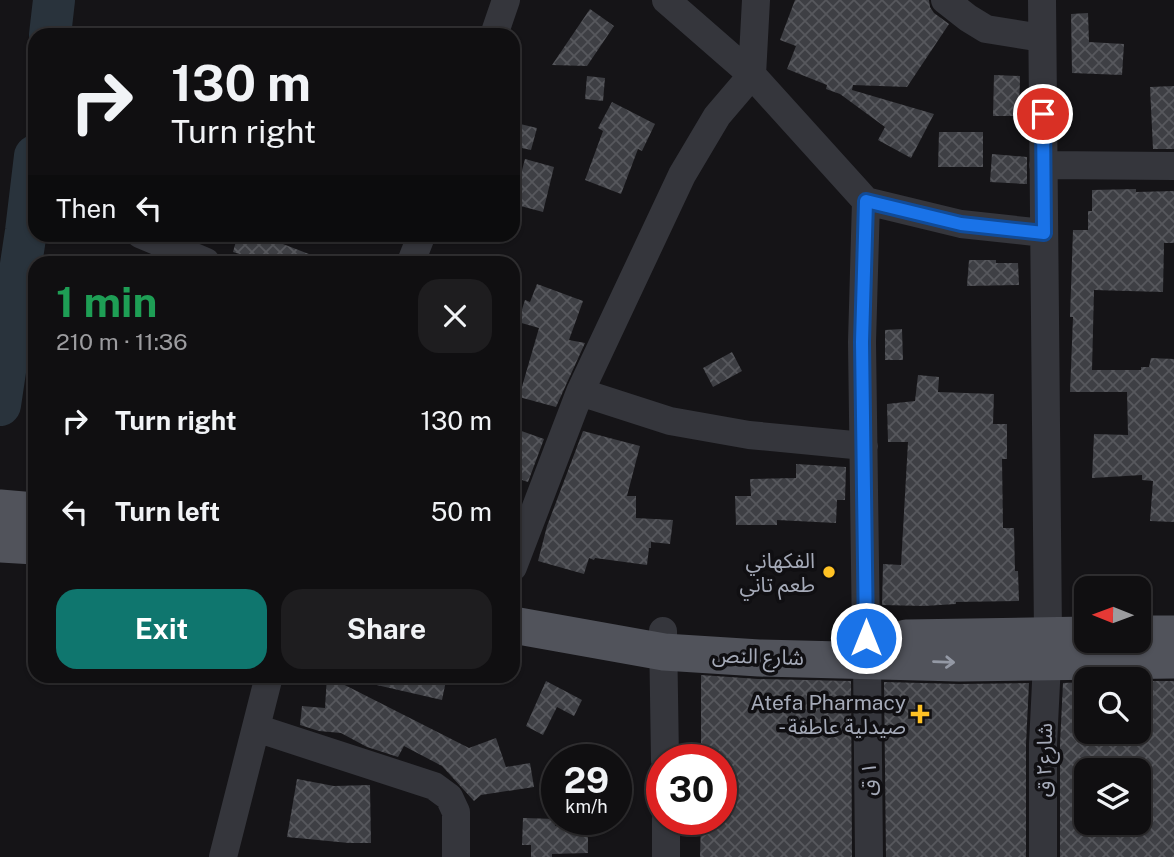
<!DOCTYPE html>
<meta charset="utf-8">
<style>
:root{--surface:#100f11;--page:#1e1d1f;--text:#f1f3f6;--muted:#9c9c9f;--line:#302f31;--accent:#0f766e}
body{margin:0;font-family:"Public Sans","Noto Sans Arabic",sans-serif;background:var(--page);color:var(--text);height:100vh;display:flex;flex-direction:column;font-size:26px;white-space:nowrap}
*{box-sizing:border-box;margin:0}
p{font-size:23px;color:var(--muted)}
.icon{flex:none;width:38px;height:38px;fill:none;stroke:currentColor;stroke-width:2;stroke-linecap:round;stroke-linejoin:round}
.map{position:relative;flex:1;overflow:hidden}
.drawer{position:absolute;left:28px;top:256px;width:492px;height:427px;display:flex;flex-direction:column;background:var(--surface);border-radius:21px;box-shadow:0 2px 5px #0004,0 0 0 2px var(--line)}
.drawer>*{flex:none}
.top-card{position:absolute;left:28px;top:28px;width:492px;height:214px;border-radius:21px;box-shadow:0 2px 5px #0004,0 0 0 2px var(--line);background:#100f11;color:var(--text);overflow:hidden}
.needle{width:46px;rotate:271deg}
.fabs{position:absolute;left:1074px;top:576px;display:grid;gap:14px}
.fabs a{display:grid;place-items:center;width:77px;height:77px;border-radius:14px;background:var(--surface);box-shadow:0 2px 5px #0004,0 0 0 2px var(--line);font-size:35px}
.speed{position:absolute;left:541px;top:744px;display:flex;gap:14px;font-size:35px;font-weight:700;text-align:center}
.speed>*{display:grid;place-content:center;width:91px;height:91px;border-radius:50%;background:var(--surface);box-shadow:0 2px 5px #0004,0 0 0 2px var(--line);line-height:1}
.speed small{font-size:18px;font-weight:400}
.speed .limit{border:10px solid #d22;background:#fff;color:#111}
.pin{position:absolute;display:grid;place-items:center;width:60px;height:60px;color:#fff;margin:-30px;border:4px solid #fff;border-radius:50%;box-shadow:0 2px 7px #0007}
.me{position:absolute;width:77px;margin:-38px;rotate:0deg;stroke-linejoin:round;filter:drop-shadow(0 0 5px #0008)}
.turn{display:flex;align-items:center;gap:24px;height:147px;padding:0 28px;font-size:32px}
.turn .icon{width:91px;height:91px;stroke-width:2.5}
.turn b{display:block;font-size:49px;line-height:60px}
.then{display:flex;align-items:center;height:66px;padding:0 28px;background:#0003;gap:14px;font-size:26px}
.round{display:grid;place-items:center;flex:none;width:74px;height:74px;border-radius:21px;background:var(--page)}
.headline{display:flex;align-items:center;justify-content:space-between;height:119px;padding:0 28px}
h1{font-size:42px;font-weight:700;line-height:52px;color:#1e9e55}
.primary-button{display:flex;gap:14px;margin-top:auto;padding:14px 28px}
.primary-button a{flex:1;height:80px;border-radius:21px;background:var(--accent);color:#fff;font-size:28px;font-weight:700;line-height:80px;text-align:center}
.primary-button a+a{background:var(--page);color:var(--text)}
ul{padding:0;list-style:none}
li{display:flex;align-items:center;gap:21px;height:91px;padding:0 28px}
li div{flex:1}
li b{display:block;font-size:26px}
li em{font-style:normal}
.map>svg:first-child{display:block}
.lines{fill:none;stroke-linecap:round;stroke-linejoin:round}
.river{stroke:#29333c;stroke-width:42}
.building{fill:url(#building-cross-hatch);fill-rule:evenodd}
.minor{stroke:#35363c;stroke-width:28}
.major{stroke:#51535b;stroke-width:37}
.oneway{stroke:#9499a5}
.route-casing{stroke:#114b97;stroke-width:18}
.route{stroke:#1a73e8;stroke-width:12}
.poi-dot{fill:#ffc224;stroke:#100f12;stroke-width:2.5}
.labels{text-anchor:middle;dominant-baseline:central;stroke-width:7;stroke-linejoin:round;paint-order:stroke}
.poi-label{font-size:21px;fill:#a5aab8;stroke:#100f12;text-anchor:end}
.street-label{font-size:21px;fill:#a5aab8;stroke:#100f12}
</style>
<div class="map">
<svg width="1174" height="857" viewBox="0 0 1174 857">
<defs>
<pattern id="building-cross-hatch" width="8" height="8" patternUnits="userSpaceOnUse" patternTransform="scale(1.75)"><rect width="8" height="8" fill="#3e3f44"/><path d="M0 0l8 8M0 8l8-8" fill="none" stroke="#57585d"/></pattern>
</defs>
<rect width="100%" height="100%" fill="#151417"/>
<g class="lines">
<path class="river" d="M50,35L54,0
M0,405L26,231L35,156"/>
</g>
<path class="building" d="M795,0H929L930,7L934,13L949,24L907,87L853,85L852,90L934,114L911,158L878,140L885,127L840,94L826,89L827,85L787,69L796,46L780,40Z
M590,9L614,26L587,66L552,65Z
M1088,13L1089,42L1124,44L1122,75L1072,73L1071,14Z
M994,75L1020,76L1019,116H993Z
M587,76L605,78L603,101L585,99Z
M1174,86V149H1153L1150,87Z
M612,102L655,124L642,151L638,149L621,194L585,180L603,131L598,128Z
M516,123L537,128L531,150L513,146Z
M939,132H983V167H938Z
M992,154L1027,157V184L990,182Z
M525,159L554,167L543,212L513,204Z
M1136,189V192L1174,191V243H1164L1163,292L1094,290L1092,370H1141V367H1149L1151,358L1174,359V522L1150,521L1153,481L1142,480V475L1092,478L1094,434L1128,435L1127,392H1070L1073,317H1070L1073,230H1088V211H1092V190Z
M238,234H257L327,261L326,262H265L233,252Z
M969,260H996V263H1018L1019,285L967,286Z
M537,284L583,301L569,340L585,343L556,407L519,397L539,328L518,322L525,300L530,302Z
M902,329L903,360H885V330Z
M732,352L742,371L713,387L703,368Z
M918,375L939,377L938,392L994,394L993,424H1007V459H1002L1003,528H1014L1015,571H1018L1019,601L956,602V604L924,606L882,605L883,564L901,565L908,442H888L887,404L915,401Z
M513,428L544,439L528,482L513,477Z
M583,431L640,446L627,496H636V518L673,520L670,544L651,542V548H649L647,565L595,558L594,560L589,558L584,574L538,561L547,526Z
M796,464L846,467L845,500H837L836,523L777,520V525H736L735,496H751L750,479L796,478Z
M701,675L758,679L851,681L852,857H700L701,819H721V760H701Z
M327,676L469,748L496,738L506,767L530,763L534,787L481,795L474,801L442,766L404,746L398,757L367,747L341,733L319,731L300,725L302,706L325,708Z
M369,676H447L442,700L368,683Z
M546,681L582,700L574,716L557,707L543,735L526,726Z
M1139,681H1174V857H1060V744L1063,683L1087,682V732H1139ZM1087,770H1139V822H1087Z
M884,682L959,684L1029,683L1026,744V857H886Z
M297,779L334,786L370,785L371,843H349L287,837Z
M523,818L556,819L555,826H588V853L552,854V857H531V845H522Z"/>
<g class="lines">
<path class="minor" d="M666,0L752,75L866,201L961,224L1044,233
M945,0L968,18L986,29L1042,38
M1042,0L1048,635
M494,35L506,0
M1043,165L1174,166
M140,234L206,262
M411,262L422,234
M580,392L670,421L749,435L864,446
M513,567L580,392L682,175L717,116L752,75L756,0
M663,631L665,760
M866,638L862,342L866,201
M867,660L869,857
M256,728L434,786L449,797L456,812V857
M666,819V857
M223,857L269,676
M1043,857V744L1047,663"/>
<path class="major" d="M0,508L35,511
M0,544L35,546
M513,625L664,652L759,658L959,663L1174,660
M1139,634H1174
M906,638L1087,635"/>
</g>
<defs><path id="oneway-shaft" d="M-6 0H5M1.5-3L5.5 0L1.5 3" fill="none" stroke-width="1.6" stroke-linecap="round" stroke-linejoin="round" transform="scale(1.75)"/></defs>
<use class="oneway" href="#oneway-shaft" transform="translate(944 662) rotate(2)"/>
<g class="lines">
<defs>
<path id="route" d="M866,638L862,342L866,201L961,224L1044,233L1043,114"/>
</defs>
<use href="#route" class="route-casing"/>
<use href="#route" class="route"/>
</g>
<g class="poi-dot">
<circle cx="829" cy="572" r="7"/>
<path d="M916.5 703.5h7v7h7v7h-7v7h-7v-7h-7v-7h7z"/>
</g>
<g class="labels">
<g class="poi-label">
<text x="815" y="560">الفكهاني<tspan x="815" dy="24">طعم تاني</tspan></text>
<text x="906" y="702">Atefa Pharmacy<tspan x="906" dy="24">- صيدلية عاطفة</tspan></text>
</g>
<g class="street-label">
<text transform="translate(758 656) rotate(2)">شارع النص</text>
<text transform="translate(1044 760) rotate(-89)">شارع٢ ق</text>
<text transform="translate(868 779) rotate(-90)">١ ق</text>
</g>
</g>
</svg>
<div class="fabs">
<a><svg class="needle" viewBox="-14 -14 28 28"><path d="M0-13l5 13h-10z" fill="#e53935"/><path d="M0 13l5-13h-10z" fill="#9c9c9f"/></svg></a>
<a><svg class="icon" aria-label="search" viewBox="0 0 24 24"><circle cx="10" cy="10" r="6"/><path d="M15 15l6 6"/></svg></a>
<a><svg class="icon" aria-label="layers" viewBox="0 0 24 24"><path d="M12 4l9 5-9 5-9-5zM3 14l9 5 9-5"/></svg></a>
</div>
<div class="speed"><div>29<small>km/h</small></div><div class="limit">30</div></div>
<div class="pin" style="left:1043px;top:114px;background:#d93025"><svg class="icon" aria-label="arrive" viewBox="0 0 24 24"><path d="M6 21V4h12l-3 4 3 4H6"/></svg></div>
<svg class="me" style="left:866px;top:638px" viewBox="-20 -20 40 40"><circle r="17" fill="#1a73e8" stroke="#fff" stroke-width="3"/><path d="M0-11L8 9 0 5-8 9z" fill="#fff"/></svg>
<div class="top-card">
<div class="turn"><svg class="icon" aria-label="right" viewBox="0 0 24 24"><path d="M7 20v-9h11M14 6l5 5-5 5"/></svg><div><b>130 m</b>Turn right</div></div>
<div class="then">Then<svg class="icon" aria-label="left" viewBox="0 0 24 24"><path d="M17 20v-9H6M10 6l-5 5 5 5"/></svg></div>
</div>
<section class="drawer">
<div class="headline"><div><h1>1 min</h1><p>210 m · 11:36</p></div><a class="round"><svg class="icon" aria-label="close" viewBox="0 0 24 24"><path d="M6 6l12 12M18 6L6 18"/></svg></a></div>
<ul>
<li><svg class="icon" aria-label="right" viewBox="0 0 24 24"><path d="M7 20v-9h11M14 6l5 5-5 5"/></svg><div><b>Turn right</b></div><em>130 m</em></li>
<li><svg class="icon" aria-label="left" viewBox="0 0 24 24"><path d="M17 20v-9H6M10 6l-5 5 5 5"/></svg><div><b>Turn left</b></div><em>50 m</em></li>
</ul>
<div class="primary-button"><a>Exit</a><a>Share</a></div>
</section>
</div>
